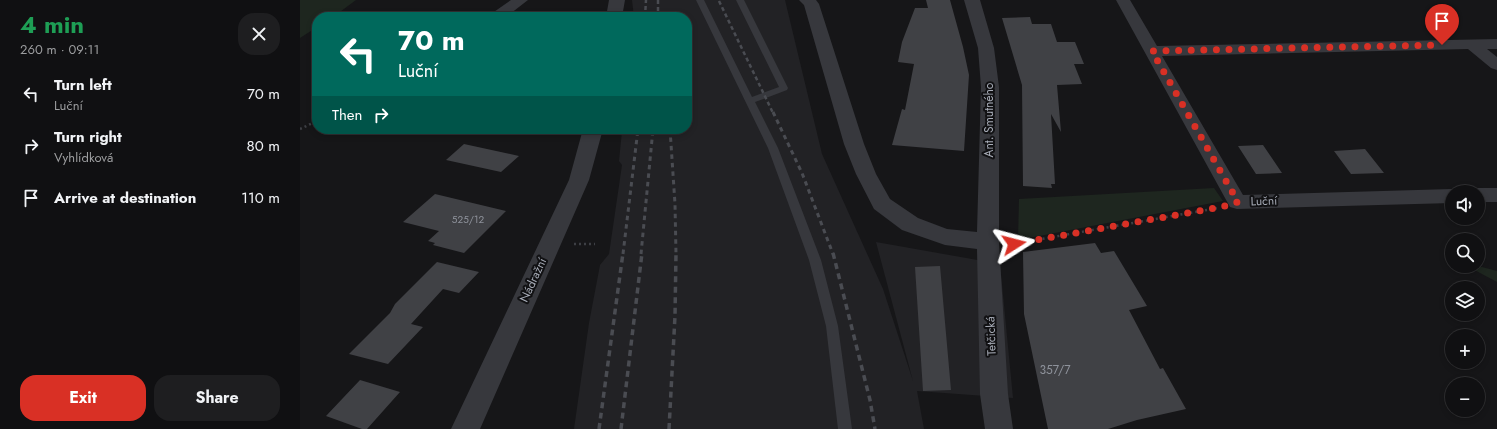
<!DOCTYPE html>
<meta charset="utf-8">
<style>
:root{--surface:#101012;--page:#1e1e20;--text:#f1f3f6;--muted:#9c9d9f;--line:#303032;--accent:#d93025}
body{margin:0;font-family:Jost,sans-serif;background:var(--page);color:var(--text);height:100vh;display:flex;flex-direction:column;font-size:15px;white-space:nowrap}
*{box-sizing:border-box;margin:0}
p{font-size:13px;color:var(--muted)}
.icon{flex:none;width:22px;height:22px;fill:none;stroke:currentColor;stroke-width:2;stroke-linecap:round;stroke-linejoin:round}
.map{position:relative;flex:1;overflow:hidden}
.sheet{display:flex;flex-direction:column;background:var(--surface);width:300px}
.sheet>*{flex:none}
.top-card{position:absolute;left:12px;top:12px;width:380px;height:122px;border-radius:16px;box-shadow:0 2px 6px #0003,0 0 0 1px var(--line);background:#00695c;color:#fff;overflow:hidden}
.fabs{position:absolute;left:1145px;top:185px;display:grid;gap:8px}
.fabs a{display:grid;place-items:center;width:40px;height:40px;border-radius:50%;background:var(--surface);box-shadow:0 2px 6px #0003,0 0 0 1px var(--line);font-size:20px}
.pin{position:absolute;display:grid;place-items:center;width:34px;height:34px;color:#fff;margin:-41px -17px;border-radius:50% 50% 50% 0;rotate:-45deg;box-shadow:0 0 4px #0007}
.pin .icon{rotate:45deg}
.me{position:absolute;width:44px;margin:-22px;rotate:81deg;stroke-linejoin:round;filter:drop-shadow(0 0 3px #0008)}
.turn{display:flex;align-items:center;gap:14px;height:84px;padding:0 20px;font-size:18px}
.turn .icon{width:52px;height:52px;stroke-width:2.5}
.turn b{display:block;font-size:28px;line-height:34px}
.then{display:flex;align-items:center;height:38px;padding:0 20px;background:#0003;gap:8px;font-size:15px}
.round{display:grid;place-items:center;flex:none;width:42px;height:42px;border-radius:16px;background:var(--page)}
.summary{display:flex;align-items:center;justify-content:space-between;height:68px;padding:0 20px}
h1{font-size:24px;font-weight:700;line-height:30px;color:#1e9e55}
.cta{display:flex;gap:8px;margin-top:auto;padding:8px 20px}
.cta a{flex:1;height:46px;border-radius:16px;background:var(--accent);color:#fff;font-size:16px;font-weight:700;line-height:46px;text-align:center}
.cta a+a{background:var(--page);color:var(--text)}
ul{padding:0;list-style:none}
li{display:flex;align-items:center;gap:12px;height:52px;padding:0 20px}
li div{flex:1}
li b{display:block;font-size:15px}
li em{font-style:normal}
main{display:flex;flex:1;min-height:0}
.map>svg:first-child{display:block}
.built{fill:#222225}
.green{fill:#1e261f}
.building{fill:#404145}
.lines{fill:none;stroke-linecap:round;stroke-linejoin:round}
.path{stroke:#3d3f44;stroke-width:2.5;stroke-dasharray:2 3;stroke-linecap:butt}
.service{fill:#37383d;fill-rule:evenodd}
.minor{fill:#37383d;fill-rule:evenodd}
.tertiary{fill:#37383d;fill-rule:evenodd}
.rail-far2{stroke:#4a4c52;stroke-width:2.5;stroke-dasharray:4 3;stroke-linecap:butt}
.rail-far1{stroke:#4a4c52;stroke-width:3;stroke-dasharray:4.5 4;stroke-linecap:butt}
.rail{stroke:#4a4c52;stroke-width:3.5;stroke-dasharray:6 4.5;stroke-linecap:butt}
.route{stroke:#d93025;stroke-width:7;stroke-dasharray:0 12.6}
.labels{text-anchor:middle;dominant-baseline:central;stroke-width:4;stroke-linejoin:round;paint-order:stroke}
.number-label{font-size:10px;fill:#8e929b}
.street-label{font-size:12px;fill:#a8adb8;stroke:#111113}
.near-number-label{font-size:12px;fill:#8e929b}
</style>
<main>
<section class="sheet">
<div class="summary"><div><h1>4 min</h1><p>260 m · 09:11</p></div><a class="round"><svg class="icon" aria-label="close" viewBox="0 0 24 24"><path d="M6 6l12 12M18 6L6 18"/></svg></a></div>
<ul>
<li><svg class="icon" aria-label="left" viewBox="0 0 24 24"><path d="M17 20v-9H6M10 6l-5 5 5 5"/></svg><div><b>Turn left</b><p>Luční</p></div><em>70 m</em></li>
<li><svg class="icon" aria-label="right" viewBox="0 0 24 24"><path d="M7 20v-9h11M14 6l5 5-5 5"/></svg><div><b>Turn right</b><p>Vyhlídková</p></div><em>80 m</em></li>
<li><svg class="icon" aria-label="arrive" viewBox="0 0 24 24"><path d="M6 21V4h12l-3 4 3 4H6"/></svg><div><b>Arrive at destination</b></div><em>110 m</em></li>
</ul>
<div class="cta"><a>Exit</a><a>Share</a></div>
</section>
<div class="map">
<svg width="1197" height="429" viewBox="0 0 1197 429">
<rect width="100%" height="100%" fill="#161618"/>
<path class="built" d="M332,0H485L522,154L583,289L613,381L576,242L700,264L713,398L617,391L624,429H274L289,323L300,265L309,254L322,165L319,161L322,131L325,129H387V17H334Z"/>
<path class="green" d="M0,0H56L33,17H17V27L0,38Z
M914,188L923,201L718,240L719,199Z
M1167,266H1178L1197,271V282Z"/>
<path class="building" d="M626,0H650L663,47L669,75L664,151L592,145L602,109L605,110L614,64L598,62L602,42L615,8H628Z
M730,17L732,24H751L757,42H775L784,64H774L782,84L757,85L761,132L751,114L755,184H751L752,188L723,186L722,85L702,18Z
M164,144L219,156L201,172L146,160Z
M963,145L982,173L956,174L938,146Z
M1065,149L1084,173L1051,174L1034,151Z
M135,194L206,211L164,253L133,245L135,243L128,241L139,231L103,222Z
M795,243L801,253L814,251L847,306L829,310L860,369L863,368L886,409L837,420L808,429H748L724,314L723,252Z
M137,262L179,272L159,293L143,289L111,324L123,327L88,364L49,354L90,313L95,304Z
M640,266L651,390L623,391L615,267Z
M60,380L100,392L67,429H62L26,416Z"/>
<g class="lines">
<path class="path" d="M0,129L17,121
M274,244H295
M713,244L918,208"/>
<path class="service" d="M396,0H404L452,97L479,87L436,0H444L488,88L487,90L455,102L478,148L521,260L538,326L552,429H538L526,326L509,260L468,148Z"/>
<path class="minor" d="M211,0H228L206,17H189L191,14Z
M816,0H830L857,46L1197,39V49H1187L1197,57V70L1191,68L1168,49L862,56L943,195L1152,189L1160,192H1152V203L937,209L930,207Z
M1178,188H1197V202H1178V192H1170L1171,190Z"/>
<path class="tertiary" d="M309,0H325L322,17H306Z
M499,0H516L519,4L564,144L576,174L590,199L618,218L647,229L677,232L681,87L678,48L664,0H680L694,48L699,87V242L708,394L713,429H685L680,394L677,249L645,245L602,230L574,209L556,174L544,144L504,5Z
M283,129H303L289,180L180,429H151L269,180Z"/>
<path class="rail-far2" d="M358,0V17
M419,1L473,113
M345,17L346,0"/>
<path class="rail-far1" d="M473,112L502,173L533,254
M370,129L375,204L376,254
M323,254L338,129
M341,254L353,129"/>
<path class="rail" d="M533,253L570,400L575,429
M299,429L323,253
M321,429L342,253
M369,429L375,316L376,253"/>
</g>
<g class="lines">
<path class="route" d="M714,244L921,207L938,202L852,51L1142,45"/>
</g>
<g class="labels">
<g class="number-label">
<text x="168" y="219">525/12</text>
</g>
<g class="street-label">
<text transform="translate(689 120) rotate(-90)">Ant. Smutného</text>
<text transform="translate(964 201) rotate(-2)">Luční</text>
<text transform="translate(233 280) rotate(-65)">Nádražní</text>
<text transform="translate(691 336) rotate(-92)">Tetčická</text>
</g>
<g class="near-number-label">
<text x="755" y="370">357/7</text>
</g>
</g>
</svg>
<div class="fabs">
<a><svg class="icon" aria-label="sound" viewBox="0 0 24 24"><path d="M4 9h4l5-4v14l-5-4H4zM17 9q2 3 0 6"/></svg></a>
<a><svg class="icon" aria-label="search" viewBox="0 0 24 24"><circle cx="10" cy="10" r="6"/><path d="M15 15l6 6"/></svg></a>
<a><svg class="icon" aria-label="layers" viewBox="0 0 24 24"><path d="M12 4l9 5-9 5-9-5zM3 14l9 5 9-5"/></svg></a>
<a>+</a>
<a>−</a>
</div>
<div class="pin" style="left:1142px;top:45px;background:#d93025"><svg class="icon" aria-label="arrive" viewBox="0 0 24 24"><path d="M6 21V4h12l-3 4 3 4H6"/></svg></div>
<svg class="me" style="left:714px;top:244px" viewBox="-20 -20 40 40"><path d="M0-17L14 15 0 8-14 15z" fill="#d93025" stroke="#fff" stroke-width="4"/></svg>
<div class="top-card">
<div class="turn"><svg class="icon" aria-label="left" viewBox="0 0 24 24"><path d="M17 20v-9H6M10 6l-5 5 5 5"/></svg><div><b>70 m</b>Luční</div></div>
<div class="then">Then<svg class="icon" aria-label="right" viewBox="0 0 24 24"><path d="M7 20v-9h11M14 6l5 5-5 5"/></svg></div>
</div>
</div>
</main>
